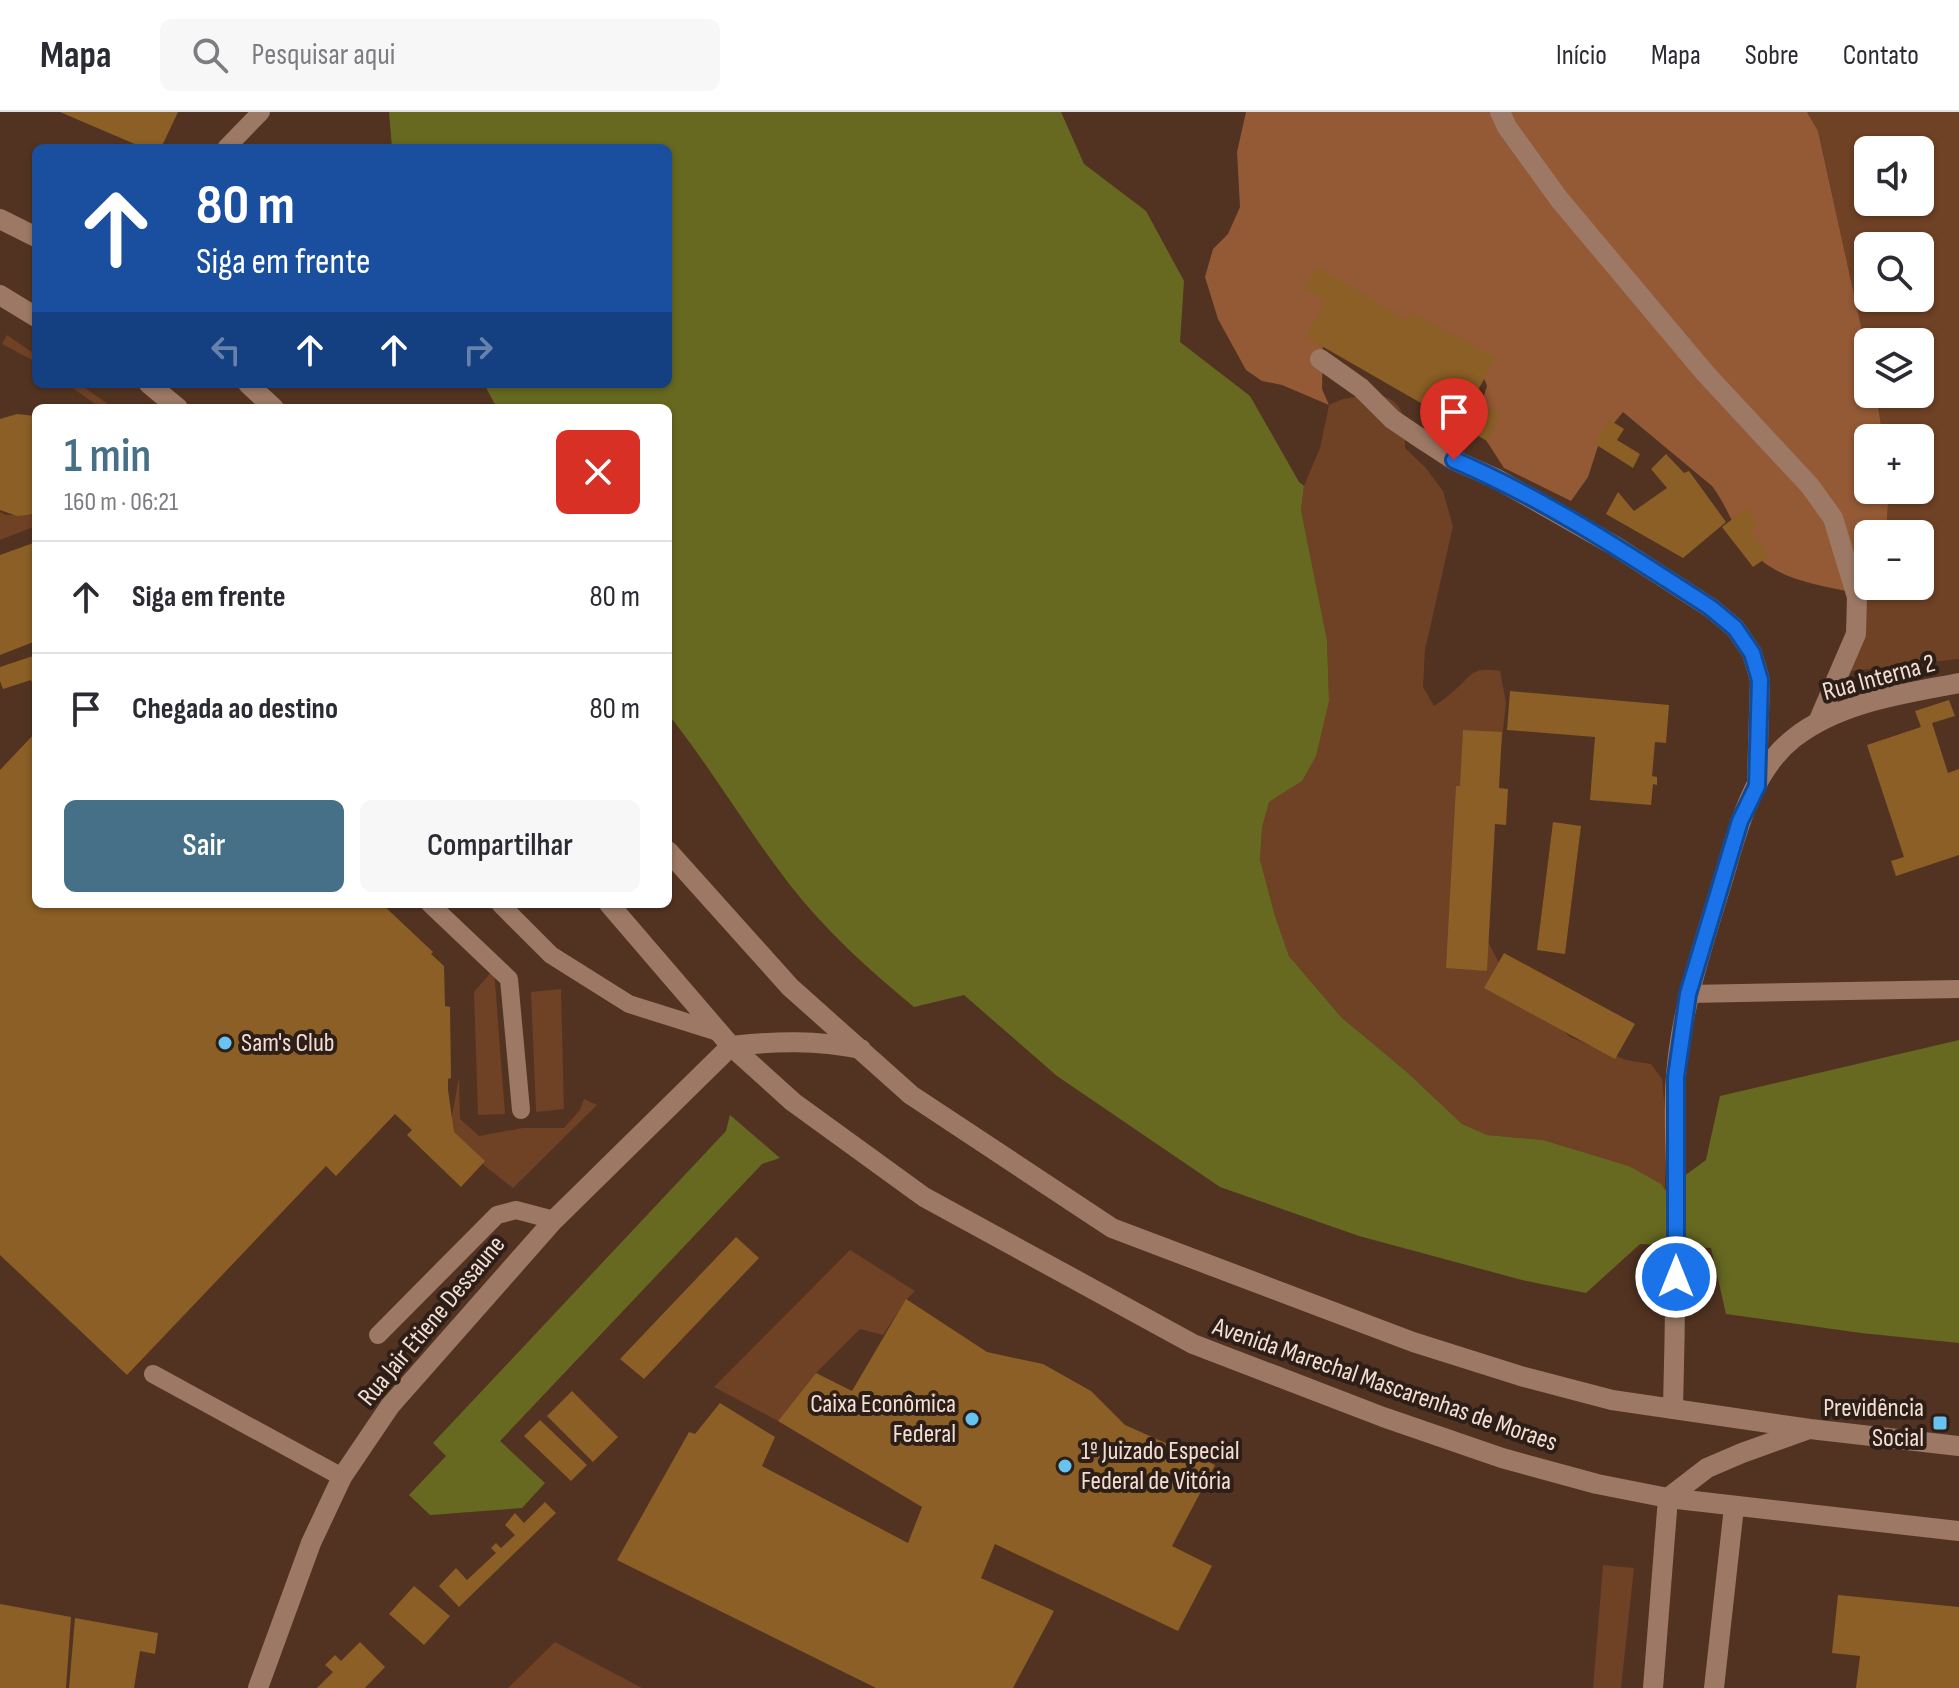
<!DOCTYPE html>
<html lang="pt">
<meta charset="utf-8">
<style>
:root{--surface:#fff;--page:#f7f7f7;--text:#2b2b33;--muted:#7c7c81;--line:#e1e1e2;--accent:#467088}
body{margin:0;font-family:"Sofia Sans Condensed",sans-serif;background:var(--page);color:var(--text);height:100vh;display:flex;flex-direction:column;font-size:30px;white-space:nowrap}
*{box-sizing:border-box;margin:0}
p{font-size:26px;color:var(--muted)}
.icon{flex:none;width:44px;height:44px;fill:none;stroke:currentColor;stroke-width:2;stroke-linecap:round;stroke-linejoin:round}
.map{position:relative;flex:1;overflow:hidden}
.details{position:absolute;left:32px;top:292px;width:640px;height:504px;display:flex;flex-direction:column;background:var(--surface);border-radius:12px;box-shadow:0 2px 6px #0004}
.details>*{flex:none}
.top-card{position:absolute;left:32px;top:32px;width:640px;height:244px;border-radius:12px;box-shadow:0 2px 6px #0004;background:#1a4fa0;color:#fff;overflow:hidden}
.controls{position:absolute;left:1854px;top:24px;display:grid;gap:16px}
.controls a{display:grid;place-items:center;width:80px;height:80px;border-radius:12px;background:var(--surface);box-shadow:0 2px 6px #0004;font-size:40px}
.pin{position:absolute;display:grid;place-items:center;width:68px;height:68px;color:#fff;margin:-82px -34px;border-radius:50% 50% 50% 0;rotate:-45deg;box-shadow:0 0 8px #0007}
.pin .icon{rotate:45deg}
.me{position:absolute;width:88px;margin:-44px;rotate:0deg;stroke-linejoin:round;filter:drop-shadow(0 0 6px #0008)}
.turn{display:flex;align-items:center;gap:28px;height:168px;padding:0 32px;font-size:36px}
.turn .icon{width:104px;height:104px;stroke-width:2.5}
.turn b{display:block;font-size:56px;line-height:68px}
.lanes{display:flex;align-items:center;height:76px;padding:0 32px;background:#0003;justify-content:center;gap:40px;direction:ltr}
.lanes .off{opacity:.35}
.round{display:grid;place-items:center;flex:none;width:84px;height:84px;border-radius:12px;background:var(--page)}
.head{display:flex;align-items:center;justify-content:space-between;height:136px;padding:0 32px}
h1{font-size:48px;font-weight:600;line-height:60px;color:var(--accent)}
.action{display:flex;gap:16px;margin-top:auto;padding:16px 32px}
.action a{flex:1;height:92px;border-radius:12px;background:var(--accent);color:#fff;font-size:32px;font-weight:600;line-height:92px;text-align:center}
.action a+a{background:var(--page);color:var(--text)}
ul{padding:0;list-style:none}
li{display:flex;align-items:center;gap:24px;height:112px;padding:0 32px;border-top:2px solid var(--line)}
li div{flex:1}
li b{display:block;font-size:30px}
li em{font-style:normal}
header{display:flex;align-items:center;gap:48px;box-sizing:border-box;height:112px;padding:0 40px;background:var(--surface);border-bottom:2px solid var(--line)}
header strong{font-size:38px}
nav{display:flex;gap:44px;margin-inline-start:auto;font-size:28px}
.search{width:560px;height:72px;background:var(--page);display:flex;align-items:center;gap:20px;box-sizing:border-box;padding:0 28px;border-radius:12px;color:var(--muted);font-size:30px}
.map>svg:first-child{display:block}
.green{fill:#6f4125;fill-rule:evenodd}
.forest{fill:#945935}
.water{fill:#676921}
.building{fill:#8b5f25}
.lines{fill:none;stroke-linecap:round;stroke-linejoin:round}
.lane{stroke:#9d7965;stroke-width:18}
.street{stroke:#9d7965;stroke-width:20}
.secondary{stroke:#9d7965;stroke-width:20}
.route-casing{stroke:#114b97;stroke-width:20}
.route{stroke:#1a73e8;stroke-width:14}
.poi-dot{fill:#67c4f0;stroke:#2d1f17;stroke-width:3}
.labels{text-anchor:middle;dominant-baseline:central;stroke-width:8;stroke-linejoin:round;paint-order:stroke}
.street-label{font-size:26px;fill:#f2ded3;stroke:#2d1f17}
.poi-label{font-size:26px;fill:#f2ded3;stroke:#2d1f17;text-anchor:start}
</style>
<header>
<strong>Mapa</strong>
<div class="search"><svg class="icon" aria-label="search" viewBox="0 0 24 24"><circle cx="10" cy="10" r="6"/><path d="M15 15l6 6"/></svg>Pesquisar aqui</div>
<nav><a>Início</a><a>Mapa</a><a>Sobre</a><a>Contato</a></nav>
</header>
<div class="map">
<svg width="1959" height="1576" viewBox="0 0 1959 1576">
<rect width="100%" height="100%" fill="#523321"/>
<path class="green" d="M1807,0H1959V547L1851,559L1857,482L1851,480L1868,461V474H1920V422H1886L1889,378H1920V326H1883L1876,282H1920V230H1868V246L1818,19ZM1868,38H1920V90H1868ZM1868,134H1920V186H1868Z
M7,223L36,243V250L2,232Z
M67,272H79L114,296H101Z
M1372,282C1406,286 1406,308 1405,336L1425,355L1443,379L1453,414L1425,538L1423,575L1434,594C1441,589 1449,584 1455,578C1474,561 1472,555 1500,559L1506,591L1481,816L1503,859L1570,925L1626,948L1651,952L1662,967L1666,1009L1665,1078L1629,1054L1543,1028L1487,1023L1462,1012L1408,961L1341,905L1289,844L1275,804L1260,748L1262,716L1269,689L1302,669L1329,589L1327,528L1301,398L1304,374L1320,336L1329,293L1343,287Z
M0,400L6,403H32L36,414L0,428Z
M494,857L505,1002L478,1003L474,880Z
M561,877L564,997L536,1000L531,880Z
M459,965L460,1007L479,1024L523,1016H564L580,998L584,987L597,993L513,1076L480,1050L449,1020Z
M850,1138L915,1179L906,1188L883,1223L860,1217L816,1261L778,1309L714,1275Z
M1603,1453L1634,1456L1621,1576H1593Z
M555,1530L642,1576H508Z"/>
<path class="forest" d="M1246,0H1807L1818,19L1868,246V282H1876L1883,326H1868V378H1889L1886,422H1868V461L1851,480C1811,471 1773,467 1746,433C1733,415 1726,392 1712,374L1623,300L1600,328L1588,365L1571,389L1504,356L1484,325L1479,300L1487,274L1474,241L1323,228L1322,277L1329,293L1282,273L1262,269L1246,258L1218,207L1205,165L1213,137L1228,122L1240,95L1237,40Z"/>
<path class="water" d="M389,0H1061L1084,52L1146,99L1184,169L1180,230L1250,284L1299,370L1304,374L1301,398L1327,528L1329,589L1316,644L1302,669L1269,690L1262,716L1260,748L1275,804L1289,844L1341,905L1408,961L1462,1012L1487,1023L1543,1028L1629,1054L1661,1072L1665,1078L1706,1048L1720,984L1959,928V1231L1861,1221L1726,1202L1711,1136L1640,1132L1586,1181L1522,1168L1359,1124L1220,1075L1057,964L964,883L914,895C869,858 826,819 790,773C747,718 712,657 668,602V296H497L484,272H668V36H392Z
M730,1003L780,1046L762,1052L500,1329L545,1371L522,1396L430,1403L409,1383L446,1344L433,1331L726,1019Z"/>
<path class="building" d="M60,0H178L161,36H144Z
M1317,155L1407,208L1412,200L1496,246L1473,287L1501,302L1487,329L1306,225L1326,190L1304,176Z
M17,302L36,304V402L17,404L0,398V307Z
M1610,308L1624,317L1617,328L1640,342L1633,356L1595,332Z
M1666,342L1684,361L1689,359L1726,410L1683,446L1606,402L1618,380L1634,399L1667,376L1651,357Z
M1747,396L1758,414L1750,418L1769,444L1753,455L1722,415Z
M36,430V529L0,543V443Z
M36,543V580L31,568L3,577L0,569V555Z
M1510,579L1669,593L1666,631L1655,630L1652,664L1657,665V673L1653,672L1651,693L1590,688L1595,625L1507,618Z
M1949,588L1955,604L1932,611L1948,661L1959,657V743L1896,764L1891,749L1904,745L1867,633L1921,615L1915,599Z
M1463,618L1502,620L1499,676L1508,677L1506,713L1495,712L1487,859L1446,856L1456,674H1460Z
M36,620V792H382L433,840L431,842L444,854L445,894L450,895L451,966L448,967V978L454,1020L485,1049L461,1075L407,1023L412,1018L395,1002L336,1064L326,1054L127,1263L0,1143V658Z
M1553,710L1581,714L1565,842L1537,838Z
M1504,841L1635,912L1615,947L1484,876Z
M736,1125L759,1146L644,1267L620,1247Z
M906,1187L987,1240L1043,1252L1091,1279L1125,1313L1215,1353L1172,1434L1212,1454L1178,1519L995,1432L981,1466L1054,1499L1013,1576H876L617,1448L689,1320L695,1322L720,1291L775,1325L762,1354L908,1431L922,1395L778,1309L816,1261L852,1279Z
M572,1279L618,1325L593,1350L547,1304Z
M540,1308L587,1353L571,1369L524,1324Z
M545,1390L556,1401L459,1495L439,1474L456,1456L467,1468L496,1441L491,1436L496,1431L501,1436L515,1423L505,1413L515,1401L524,1411Z
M414,1474L450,1504L424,1533L389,1502Z
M1838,1483L1959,1495V1576H1856L1860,1544L1832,1541Z
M0,1492L71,1505L66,1576H0Z
M75,1506L158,1521L155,1542L140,1539L134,1576H69Z
M360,1530L385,1555L365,1576H317L333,1560L325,1553L335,1543L341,1549Z"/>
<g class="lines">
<path class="lane" d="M226,36L261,0
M430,792L509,867L521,998
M500,792L551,843L629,892L721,921
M1688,882L1959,877
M378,1223L497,1103L516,1098L554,1108
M153,1262L342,1365"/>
<path class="street" d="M1500,0L1507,15L1559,87L1705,261L1810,374L1833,406L1857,485L1856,522L1818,610
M1320,247L1361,276L1392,307L1420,326L1454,348L1497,367L1615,434L1711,496L1735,516L1752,541L1760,568L1757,669
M1673,1297C1675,1220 1676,1144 1676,1067C1676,1033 1673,998 1676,964C1681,895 1704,830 1724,764C1738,716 1752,659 1794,626C1840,590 1903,582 1959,571
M258,1576L311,1431L342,1365L390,1294L554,1108L731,934"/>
<path class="secondary" d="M0,107L36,125
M0,183L36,205
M149,272L178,296
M248,272L274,296
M668,739L790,875L911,983L1112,1116L1413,1230L1524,1265L1612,1288L1810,1317L1959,1334
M609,792L731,934L793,990L924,1085L1193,1232L1383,1305L1502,1346L1597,1372L1668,1386L1959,1419
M731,934C776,929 816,928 861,937
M1668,1386L1707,1356L1742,1341L1806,1318
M1653,1576L1668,1386
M1714,1576L1734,1395"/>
</g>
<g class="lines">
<defs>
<path id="route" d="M1454,348C1545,387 1628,442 1711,496L1735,516L1752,541L1760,568L1757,674L1740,709L1688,882L1676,965V1165"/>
</defs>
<use href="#route" class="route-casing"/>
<use href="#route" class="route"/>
</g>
<g class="poi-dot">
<circle cx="225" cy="931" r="8"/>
<circle cx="972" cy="1307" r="8"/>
<rect x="1932" y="1303" width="16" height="16" rx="4"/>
<circle cx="1065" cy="1354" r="8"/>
</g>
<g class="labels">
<g class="street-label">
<text transform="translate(1879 566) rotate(-15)">Rua Interna 2</text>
<text transform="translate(432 1209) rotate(-50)">Rua Jair Etiene Dessaune</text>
<text transform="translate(1385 1273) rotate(19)">Avenida Marechal Mascarenhas de Moraes</text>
</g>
<g class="poi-label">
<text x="241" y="931">Sam's Club</text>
<text x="956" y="1292" text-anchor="end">Caixa Econômica<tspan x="956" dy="30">Federal</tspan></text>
<text x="1924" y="1296" text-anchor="end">Previdência<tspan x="1924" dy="30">Social</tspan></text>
<text x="1081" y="1339">1º Juizado Especial<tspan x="1081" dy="30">Federal de Vitória</tspan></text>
</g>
</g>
</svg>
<div class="controls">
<a><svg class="icon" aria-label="sound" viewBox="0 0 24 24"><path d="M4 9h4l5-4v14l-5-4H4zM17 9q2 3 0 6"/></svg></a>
<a><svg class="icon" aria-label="search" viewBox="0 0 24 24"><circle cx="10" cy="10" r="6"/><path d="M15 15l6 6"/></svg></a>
<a><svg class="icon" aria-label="layers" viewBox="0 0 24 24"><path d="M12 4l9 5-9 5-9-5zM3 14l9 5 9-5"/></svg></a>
<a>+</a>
<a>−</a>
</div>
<div class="pin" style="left:1454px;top:348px;background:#d93025"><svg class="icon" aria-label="arrive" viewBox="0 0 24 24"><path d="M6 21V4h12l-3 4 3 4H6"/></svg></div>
<svg class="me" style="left:1676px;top:1165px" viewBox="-20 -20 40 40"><circle r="17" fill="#1a73e8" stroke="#fff" stroke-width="3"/><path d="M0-11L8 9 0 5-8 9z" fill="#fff"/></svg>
<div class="top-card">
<div class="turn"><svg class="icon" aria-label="ahead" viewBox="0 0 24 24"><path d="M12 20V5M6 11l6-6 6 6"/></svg><div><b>80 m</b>Siga em frente</div></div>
<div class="lanes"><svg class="icon off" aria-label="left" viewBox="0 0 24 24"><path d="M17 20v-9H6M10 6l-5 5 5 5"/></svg><svg class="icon" aria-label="ahead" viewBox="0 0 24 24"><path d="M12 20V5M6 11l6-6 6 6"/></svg><svg class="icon" aria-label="ahead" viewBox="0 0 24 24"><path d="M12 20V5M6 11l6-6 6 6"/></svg><svg class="icon off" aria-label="right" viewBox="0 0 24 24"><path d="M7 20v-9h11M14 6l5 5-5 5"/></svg></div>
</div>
<section class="details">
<div class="head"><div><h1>1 min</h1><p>160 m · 06:21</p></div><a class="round" style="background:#d93025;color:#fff"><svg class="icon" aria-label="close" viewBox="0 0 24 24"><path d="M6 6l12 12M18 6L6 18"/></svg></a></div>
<ul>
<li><svg class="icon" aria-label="ahead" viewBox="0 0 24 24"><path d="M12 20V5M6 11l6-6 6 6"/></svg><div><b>Siga em frente</b></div><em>80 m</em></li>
<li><svg class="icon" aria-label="arrive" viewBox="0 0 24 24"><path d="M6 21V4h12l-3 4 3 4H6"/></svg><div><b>Chegada ao destino</b></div><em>80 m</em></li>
</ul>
<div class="action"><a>Sair</a><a>Compartilhar</a></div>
</section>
</div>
